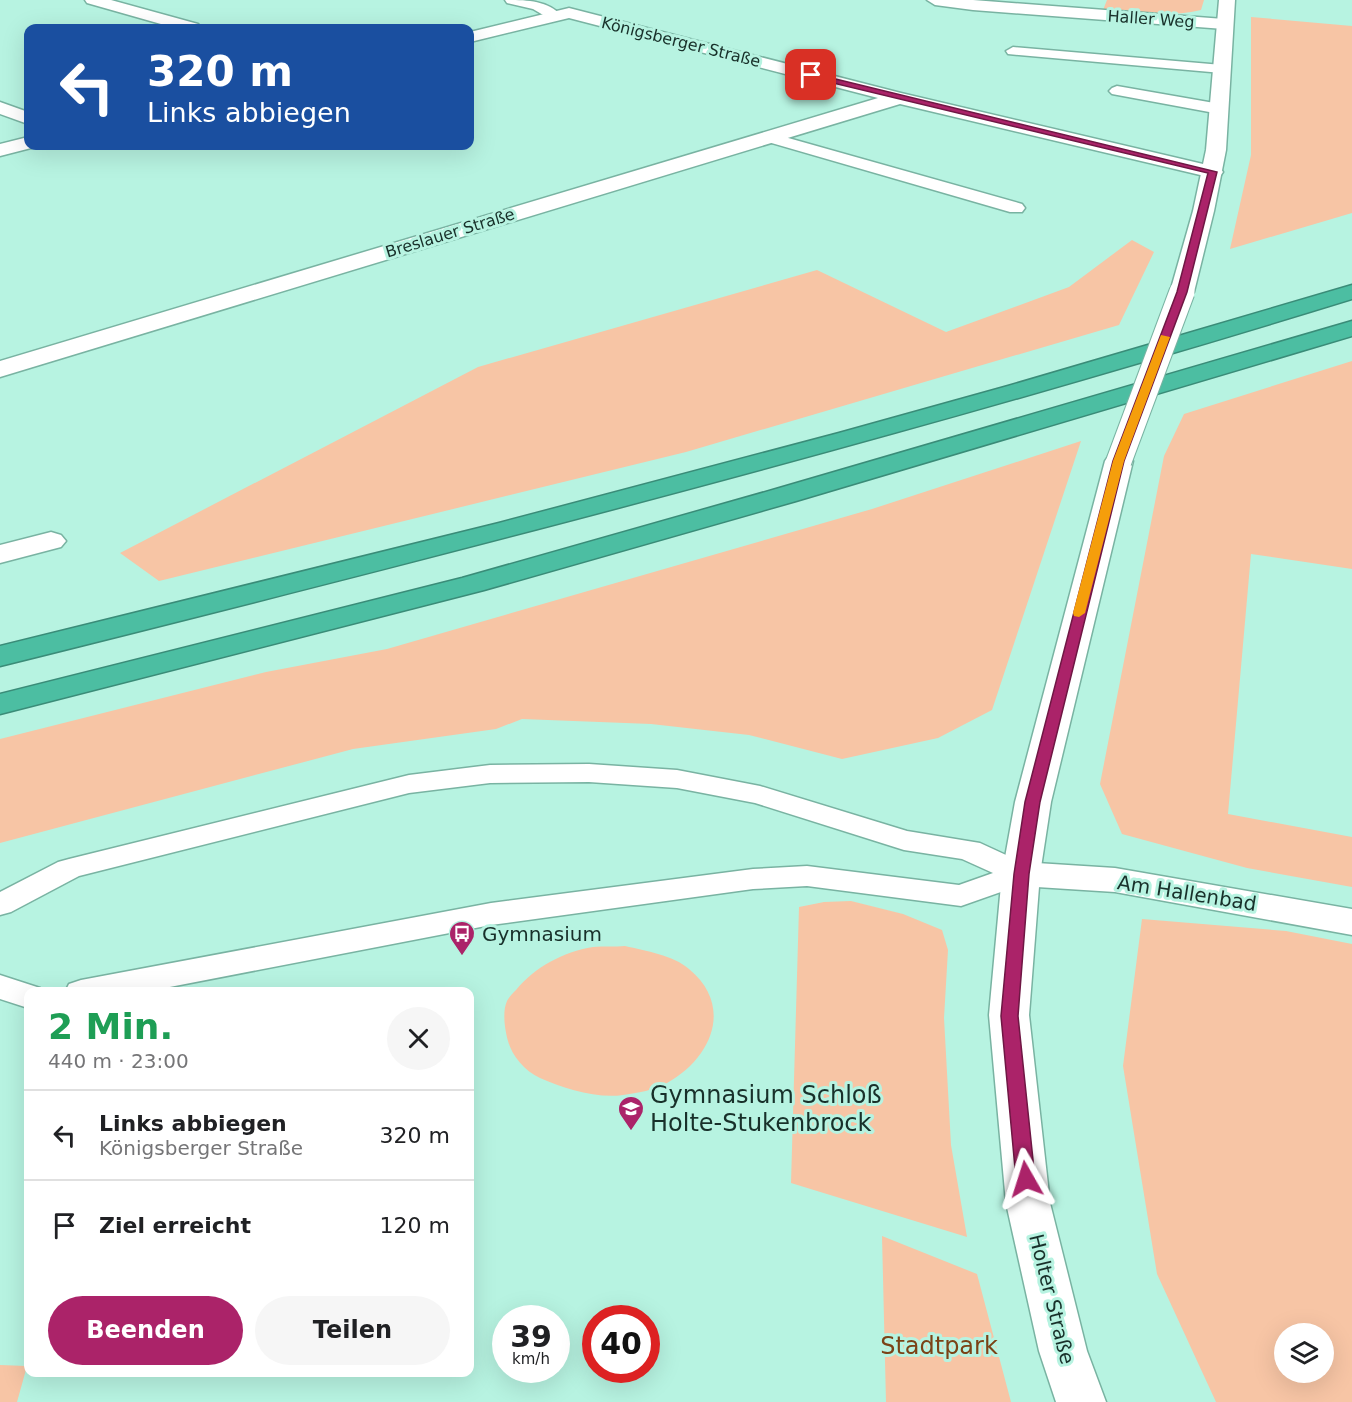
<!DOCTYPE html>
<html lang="de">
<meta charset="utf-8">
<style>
:root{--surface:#fff;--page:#f6f6f6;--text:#202124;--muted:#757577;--line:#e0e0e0;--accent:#ab2369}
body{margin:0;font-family:"DejaVu Sans",sans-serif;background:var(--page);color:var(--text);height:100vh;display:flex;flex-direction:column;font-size:22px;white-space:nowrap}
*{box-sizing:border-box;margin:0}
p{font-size:20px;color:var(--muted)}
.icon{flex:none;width:33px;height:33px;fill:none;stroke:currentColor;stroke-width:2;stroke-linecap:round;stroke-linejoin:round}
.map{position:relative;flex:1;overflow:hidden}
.sheet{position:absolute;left:24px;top:987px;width:450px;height:390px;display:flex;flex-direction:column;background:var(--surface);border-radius:12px;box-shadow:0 6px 24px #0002}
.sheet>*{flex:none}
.top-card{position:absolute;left:24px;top:24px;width:450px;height:126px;border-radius:12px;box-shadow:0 6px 24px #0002;background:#1a4fa0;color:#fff;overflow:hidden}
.buttons{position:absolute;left:1274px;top:1323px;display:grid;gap:12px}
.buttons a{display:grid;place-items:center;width:60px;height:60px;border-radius:50%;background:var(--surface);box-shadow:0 6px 24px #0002;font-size:30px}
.speed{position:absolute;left:492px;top:1305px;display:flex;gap:12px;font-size:30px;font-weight:700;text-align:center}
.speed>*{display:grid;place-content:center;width:78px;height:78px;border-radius:50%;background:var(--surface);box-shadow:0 6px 24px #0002;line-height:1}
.speed small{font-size:15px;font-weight:400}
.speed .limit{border:9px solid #d22;background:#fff;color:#111}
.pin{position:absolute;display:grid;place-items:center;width:51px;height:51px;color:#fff;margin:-26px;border-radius:12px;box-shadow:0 3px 9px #0006}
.me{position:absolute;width:66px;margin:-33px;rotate:354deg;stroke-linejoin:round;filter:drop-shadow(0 0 4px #0008)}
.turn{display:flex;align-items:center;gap:21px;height:126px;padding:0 24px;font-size:27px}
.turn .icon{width:78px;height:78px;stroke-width:2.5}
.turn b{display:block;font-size:42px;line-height:51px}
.round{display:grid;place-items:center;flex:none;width:63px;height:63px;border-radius:32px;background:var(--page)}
.head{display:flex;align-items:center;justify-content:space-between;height:102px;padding:0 24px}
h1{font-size:36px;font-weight:700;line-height:45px;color:#1e9e55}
.primary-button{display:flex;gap:12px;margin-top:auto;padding:12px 24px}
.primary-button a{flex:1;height:69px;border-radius:36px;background:var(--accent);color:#fff;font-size:24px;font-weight:700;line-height:69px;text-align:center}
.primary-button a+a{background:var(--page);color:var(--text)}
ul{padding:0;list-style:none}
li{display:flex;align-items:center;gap:18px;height:90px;padding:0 24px;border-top:2px solid var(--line)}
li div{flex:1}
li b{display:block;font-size:22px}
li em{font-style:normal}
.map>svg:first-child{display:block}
.green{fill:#f7c5a5;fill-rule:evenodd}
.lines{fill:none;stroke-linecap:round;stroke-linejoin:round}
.lane-casing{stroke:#79b3a2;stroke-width:3}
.street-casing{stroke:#79b3a2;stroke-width:3}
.secondary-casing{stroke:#79b3a2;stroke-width:3}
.highway-casing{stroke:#3a8c78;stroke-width:3}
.lane{fill:#fff;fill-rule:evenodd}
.street{fill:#fff;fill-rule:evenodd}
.secondary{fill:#fff;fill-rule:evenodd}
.highway{fill:#4cbea2;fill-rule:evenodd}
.secondary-bridge-casing{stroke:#79b3a2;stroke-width:27;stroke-linecap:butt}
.secondary-bridge{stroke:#fff;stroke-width:25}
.route{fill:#ab2369;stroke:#6f1744;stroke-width:1.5}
.slow{fill:#f59e0b}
.labels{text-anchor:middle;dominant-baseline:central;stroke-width:6;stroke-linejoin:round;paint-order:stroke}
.far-street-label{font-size:16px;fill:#18302a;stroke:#b7f3e1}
.street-label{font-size:20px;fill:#18302a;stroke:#b7f3e1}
.poi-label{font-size:20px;fill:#18302a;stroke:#b7f3e1;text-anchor:start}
.near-poi-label{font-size:24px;fill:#18302a;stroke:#b7f3e1;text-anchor:start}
.near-park-label{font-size:24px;fill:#7b4216;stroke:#b7f3e1}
</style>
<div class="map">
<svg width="1352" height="1402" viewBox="0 0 1352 1402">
<rect width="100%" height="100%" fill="#b7f3e1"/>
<path class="green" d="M1107,0H1204L1201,10C1168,18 1136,13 1103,10Z
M1251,17L1352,26V213L1230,249L1251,155Z
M1132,240L1154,252L1119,325L686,452L159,581L120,553L478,367L817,270L946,332L1069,287Z
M1352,361V569L1251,554L1228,814L1352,837V887L1247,868L1122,834L1100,784L1164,456L1184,414Z
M1081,441L992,710L938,738L842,759L749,735L651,724L522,719L496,729L353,749L0,843V739L266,672L387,649L872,509Z
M851,901L903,914L942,930L948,950L944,1018L951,1145L967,1237L791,1183L799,907L824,902Z
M1142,919L1286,931L1352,944V1402H1216L1157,1274L1123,1066ZM1284,1334H1323V1372H1284Z
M625,946C646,951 673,955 689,969C734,1006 712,1058 667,1083C656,1090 636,1093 623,1095C597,1099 563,1088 540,1078C525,1071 512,1056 508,1041C505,1030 502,1012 507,1001C509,997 513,993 516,990C535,967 563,952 593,947C604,946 615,947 625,946Z
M882,1236L977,1274L1011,1402H886Z
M0,1365L27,1366L17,1402H0Z"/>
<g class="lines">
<defs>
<path id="lane" d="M505,0C526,0 547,0 562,16L560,19H550L533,9L507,3Z
M1013,47L1222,65L1229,69L1222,73L1008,54L1006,51Z
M1117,86L1220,104L1228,109L1220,114L1112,94L1109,91L1112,88Z
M767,132L1022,204L1025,208L1022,212H1010L761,140L759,137L761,134Z
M589,764L677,770L760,786L907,831L980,843L1032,867L1036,874L1032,881L961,906L807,886L753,889L491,925L144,992H65L69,984L81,980L491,903L753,869L807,866L959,885L993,873L962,859L904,850L755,803L677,788L589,782L490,783L409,793L79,876L11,912L0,915V892L58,862L69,859L409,775L490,765Z
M0,975L40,988L42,992H28V1008L0,999Z"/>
<path id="street" d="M85,0H111L198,24L201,28H175L87,3Z
M927,0H973L1224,19L1230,20L1232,24L1230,28L1224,29L973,10L935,5Z
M569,8L901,93L1220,168L1223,172L1220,176L1213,178L900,104L0,377V361L878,98L569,18L470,42V32Z
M0,102L28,112V124L0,114Z
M28,137V146H36L35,147L0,156V144Z
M51,532L61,535L66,541L61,547L0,563V545Z
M1021,862L1115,868L1352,909V935L1115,892L1021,886L1008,883L1002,874L1008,865Z"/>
<path id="secondary" d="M1219,0H1235L1226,150L1214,211L1194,292L1190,297L1182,299L1174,297L1170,292L1193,211L1206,150Z
M1119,453L1129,455L1133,461L1051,802L1040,874L1029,1015L1050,1203L1087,1351L1106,1402H1056L1039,1351L1006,1203L989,1015L1002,874L1015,802L1105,461L1109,455Z"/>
<path id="highway" d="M1352,285V299C905,437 453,553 0,666V646L499,523L839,433L1008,386Z
M1352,321V336L796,501L484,590L0,714V694L462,578L776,489Z"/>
</defs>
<use href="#lane" class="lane-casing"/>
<use href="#street" class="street-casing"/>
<use href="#secondary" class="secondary-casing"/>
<use href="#highway" class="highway-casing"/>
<use href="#lane" class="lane"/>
<use href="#street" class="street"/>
<use href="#secondary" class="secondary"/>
<use href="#highway" class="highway"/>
<defs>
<path id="secondary-bridge" d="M1119,461L1182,292"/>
</defs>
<use href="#secondary-bridge" class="secondary-bridge-casing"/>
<use href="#secondary-bridge" class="secondary-bridge"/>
</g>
<path class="route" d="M811,73L1217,172L1187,292L1124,461L1040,802L1029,874L1018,1016L1035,1179L1032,1184L1026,1186L1019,1184L1016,1179L1001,1016L1014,874L1025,802L1113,461L1177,292L1208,173L808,77V74Z"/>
<path class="slow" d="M1161,335L1170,337L1124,461L1085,613L1079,617L1074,616L1073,613L1113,461Z"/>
<defs>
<symbol id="bus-pin" viewBox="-11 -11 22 30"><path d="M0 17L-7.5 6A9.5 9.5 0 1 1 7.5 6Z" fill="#ab2369" stroke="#b7f3e1"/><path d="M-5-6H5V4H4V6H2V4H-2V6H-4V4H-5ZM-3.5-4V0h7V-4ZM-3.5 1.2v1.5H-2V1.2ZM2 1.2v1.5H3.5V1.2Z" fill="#fff"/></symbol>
<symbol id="school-pin" viewBox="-11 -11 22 30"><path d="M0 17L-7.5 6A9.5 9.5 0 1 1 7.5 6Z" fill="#ab2369" stroke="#b7f3e1"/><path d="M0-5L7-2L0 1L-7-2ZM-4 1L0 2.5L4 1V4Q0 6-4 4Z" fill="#fff"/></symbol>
</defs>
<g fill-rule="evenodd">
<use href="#bus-pin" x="447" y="919" width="30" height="40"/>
<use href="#school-pin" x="616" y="1094" width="30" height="40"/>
</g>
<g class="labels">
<g class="far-street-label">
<text transform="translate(1151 19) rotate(4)">Haller Weg</text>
<text transform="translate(681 42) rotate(14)">Königsberger Straße</text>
<text transform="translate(450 233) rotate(-17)">Breslauer Straße</text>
</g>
<g class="street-label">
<text transform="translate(1187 893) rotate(9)">Am Hallenbad</text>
<text transform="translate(1052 1299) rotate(76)">Holter Straße</text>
</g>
<g class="poi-label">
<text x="482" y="934">Gymnasium</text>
</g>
<g class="near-poi-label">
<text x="650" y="1095">Gymnasium Schloß<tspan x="650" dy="28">Holte-Stukenbrock</tspan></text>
</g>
<g class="near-park-label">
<text x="939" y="1346">Stadtpark</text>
</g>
</g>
</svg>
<div class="buttons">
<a><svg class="icon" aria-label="layers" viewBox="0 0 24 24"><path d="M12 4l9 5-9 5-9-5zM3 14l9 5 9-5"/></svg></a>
</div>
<div class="speed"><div>39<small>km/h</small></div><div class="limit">40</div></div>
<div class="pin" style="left:811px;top:75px;background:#d93025"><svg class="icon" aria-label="arrive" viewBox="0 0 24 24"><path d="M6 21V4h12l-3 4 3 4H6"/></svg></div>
<svg class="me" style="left:1026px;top:1179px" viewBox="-20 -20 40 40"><path d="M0-17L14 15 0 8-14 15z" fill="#ab2369" stroke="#fff" stroke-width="4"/></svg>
<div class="top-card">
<div class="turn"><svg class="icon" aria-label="left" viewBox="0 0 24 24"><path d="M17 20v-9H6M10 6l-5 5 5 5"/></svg><div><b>320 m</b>Links abbiegen</div></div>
</div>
<section class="sheet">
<div class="head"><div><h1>2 Min.</h1><p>440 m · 23:00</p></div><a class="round"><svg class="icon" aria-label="close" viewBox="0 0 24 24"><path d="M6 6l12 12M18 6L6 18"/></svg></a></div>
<ul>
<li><svg class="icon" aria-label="left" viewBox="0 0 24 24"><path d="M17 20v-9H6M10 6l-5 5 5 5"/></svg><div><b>Links abbiegen</b><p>Königsberger Straße</p></div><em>320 m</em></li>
<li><svg class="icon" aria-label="arrive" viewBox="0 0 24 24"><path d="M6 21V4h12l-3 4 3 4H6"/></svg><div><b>Ziel erreicht</b></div><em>120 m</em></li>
</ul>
<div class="primary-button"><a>Beenden</a><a>Teilen</a></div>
</section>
</div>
